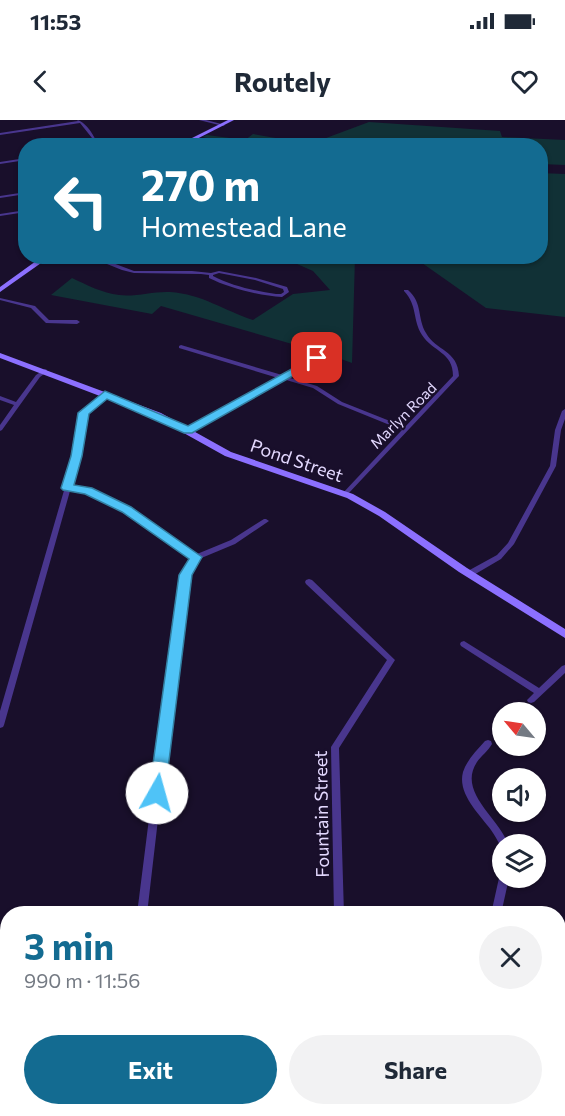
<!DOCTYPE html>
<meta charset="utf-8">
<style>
:root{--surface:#fff;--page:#f2f2f3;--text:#1f2937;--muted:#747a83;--accent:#136b91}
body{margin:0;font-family:Commissioner,sans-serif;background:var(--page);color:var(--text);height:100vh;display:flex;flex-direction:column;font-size:22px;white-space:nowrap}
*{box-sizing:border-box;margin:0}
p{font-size:20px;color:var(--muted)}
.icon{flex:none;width:33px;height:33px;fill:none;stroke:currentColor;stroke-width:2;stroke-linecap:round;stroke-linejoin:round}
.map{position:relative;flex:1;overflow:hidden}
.drawer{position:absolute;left:0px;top:786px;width:566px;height:210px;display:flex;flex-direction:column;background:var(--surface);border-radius:24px 24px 0 0;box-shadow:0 2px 4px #0004}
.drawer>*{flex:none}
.top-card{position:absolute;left:18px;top:18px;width:530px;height:126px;border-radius:24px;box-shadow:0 2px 4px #0004;background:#136b91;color:#fff;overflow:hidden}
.needle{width:39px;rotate:299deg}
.fabs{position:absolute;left:492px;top:582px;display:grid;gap:12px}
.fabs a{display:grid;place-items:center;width:54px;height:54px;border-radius:50%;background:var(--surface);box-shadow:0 2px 4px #0004;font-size:30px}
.pin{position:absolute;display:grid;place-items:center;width:51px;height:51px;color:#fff;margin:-26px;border-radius:12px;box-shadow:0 3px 9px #0006}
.me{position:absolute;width:66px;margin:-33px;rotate:7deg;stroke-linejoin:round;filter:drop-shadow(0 0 4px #0008)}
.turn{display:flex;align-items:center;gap:21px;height:126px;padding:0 24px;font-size:27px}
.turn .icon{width:78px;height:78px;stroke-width:2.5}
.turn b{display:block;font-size:42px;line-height:51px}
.round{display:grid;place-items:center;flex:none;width:63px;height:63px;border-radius:32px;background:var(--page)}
.overview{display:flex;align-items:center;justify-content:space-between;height:102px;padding:0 24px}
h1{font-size:36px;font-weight:700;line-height:45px;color:var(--accent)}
.cta{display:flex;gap:12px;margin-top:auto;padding:12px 24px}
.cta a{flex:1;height:69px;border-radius:36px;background:var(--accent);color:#fff;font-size:24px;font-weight:700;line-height:69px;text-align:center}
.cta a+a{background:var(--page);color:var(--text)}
.status{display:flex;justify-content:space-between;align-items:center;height:42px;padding:0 30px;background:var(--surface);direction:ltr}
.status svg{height:16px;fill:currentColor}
header{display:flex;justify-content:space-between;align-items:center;height:78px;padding:0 24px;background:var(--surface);font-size:27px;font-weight:700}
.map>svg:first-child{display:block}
.green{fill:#113136}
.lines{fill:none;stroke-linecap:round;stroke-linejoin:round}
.street{fill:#49368e;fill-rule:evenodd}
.secondary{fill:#8c70ff;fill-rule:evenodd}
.route{fill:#4fc3f7;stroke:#337fa1;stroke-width:1.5}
.labels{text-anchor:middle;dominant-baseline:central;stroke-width:4.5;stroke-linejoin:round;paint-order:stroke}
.far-street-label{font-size:15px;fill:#e4d9ff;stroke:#190f2b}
.street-label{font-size:18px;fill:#e4d9ff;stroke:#190f2b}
</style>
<div class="status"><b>11:53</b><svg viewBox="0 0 49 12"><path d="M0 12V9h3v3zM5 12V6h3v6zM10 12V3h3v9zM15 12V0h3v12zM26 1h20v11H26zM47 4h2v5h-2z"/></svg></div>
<header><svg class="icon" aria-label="back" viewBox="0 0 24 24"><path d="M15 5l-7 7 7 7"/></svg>Routely<svg class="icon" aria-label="heart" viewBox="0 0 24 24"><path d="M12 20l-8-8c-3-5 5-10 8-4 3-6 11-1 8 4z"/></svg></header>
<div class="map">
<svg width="565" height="996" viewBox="0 0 565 996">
<rect width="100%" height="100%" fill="#190f2b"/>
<path class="green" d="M369,2L500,11L502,17L565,20V45L540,44V26H225L229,22L202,17L207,15L245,20L253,14L310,24Z
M540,53L565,54V197L486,188L422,143L425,137L540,136Z
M281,137H355L352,243L330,235L161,186L152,194L51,175L72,158C87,165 102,173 119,175C136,177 154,171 170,172C202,174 225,191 253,200L293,174L330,170L313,151Z"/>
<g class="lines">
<path class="street" d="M77,0C86,2 95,16 98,26H94L92,18L80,3L0,15V13L78,1Z
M199,0H206L225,5L223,6Z
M26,38V40L0,44V42Z
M26,72V74L0,78V76Z
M26,90V92L0,96V94Z
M87,136L97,137L134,151H192L211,153L219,151L256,158L287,167L289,172L282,177C260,176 229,168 209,158V155L201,154L134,153L122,150ZM219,153L255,160L283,169L284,172L281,174H276C255,171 232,166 213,156V155Z
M404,170H408C423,183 417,198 426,213C436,231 458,230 459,256L347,375H343L342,374L402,310L338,284L313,268L283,259L190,312H186L185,311L278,258L179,228V226L181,225L282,255L315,237H319V239L287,257L317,266L342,282L405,307L453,256C453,232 433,232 422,215C412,199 418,186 404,171Z
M0,178L35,186L49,200H77L80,202L77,204L46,203L31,188L0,180Z
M45,249L47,250V252L40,257L2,310L0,311V305L14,285L0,280V276L16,282L36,255Z
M105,272L108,274L107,275L86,294L80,336L71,367C120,374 158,406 197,434L231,420L264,399H266L269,401L235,424L199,439L190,455L172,579L147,794H137L164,579L182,455L192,438C154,411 118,378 70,371L4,605L3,607L0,608V591L74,336L80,293Z
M565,289V299L561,310L556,346L514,424L501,439L472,456H466L465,454L466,452L497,435L508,423L550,346L555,310L562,291Z
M309,459L312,460L395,540L339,628L344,794H334L331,627L387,540L306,464L305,462L306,460Z
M464,521L539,568L562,546L565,545V553L534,582L531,583L528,582L527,580L534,573L461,526L460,524L461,522Z
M488,620L491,621L492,624C488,631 481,636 477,642C457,672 499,698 508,724H502V728L501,727C498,721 495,716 491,710C480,695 457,674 463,652C467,640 476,631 485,621Z
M502,754V758H509L501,794H491L499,758L501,755Z
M61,988H76L70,996H56Z"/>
<path class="secondary" d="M228,0H234L183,26H176Z
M43,136H51L0,172V167Z
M0,233L161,293L231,332L353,374L385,392L467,448L565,509V518L459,452L379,396L347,378L225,336L155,297L0,238Z"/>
</g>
<path class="route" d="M317,235L321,236V240L192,313H184L107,279L89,294L82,336L74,365L92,368L131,387L202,437L192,455L165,673L162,678L157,680L151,678L149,673L179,455L189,439L122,392L85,374L63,370L61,368L71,336L78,293L105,271L188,306Z"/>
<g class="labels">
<g class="far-street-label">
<text transform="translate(403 295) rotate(-45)">Marlyn Road</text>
</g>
<g class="street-label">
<text transform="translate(297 340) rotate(19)">Pond Street</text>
<text transform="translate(321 694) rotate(-91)">Fountain Street</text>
</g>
</g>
</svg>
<div class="fabs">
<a><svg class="needle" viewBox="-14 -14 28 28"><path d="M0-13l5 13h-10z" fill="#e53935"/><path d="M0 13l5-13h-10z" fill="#747a83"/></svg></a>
<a><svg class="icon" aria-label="sound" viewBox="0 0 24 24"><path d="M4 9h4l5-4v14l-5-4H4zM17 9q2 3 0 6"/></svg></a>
<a><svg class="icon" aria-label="layers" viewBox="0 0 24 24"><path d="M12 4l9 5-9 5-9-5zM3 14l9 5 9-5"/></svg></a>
</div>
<div class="pin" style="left:317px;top:238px;background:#d93025"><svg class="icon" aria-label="arrive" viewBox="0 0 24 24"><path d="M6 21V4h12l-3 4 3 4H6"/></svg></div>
<svg class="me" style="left:157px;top:673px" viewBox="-20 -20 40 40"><circle r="19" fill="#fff"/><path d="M0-13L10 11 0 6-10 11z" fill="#4fc3f7"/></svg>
<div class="top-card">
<div class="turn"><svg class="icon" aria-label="left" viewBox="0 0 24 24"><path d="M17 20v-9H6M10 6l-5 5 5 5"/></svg><div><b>270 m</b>Homestead Lane</div></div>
</div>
<section class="drawer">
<div class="overview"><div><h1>3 min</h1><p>990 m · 11:56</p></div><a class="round"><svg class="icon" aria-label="close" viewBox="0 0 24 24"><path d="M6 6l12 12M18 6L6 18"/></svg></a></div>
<div class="cta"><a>Exit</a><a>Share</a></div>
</section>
</div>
